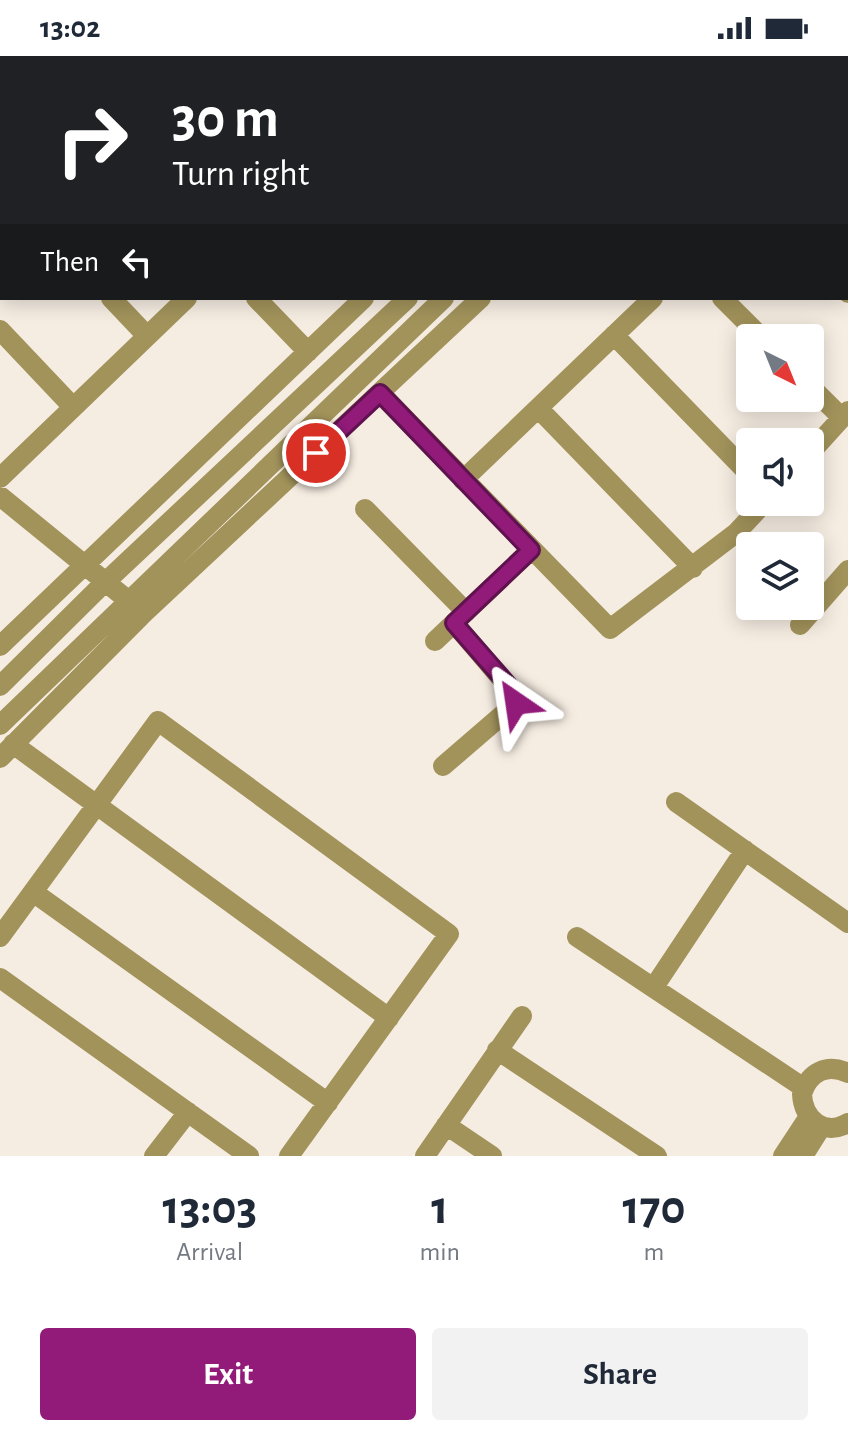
<!DOCTYPE html>
<style>
:root{--surface:#fff;--page:#f2f2f3;--text:#1f2937;--muted:#747a83;--accent:#921b79}
body{margin:0;font-family:"Alegreya Sans",sans-serif;background:var(--page);color:var(--text);height:100vh;display:flex;flex-direction:column;font-size:30px;white-space:nowrap}
*{box-sizing:border-box;margin:0}
p{font-size:26px;color:var(--muted)}
.icon{flex:none;width:44px;height:44px;fill:none;stroke:currentColor;stroke-width:2;stroke-linecap:round;stroke-linejoin:round}
.map{position:relative;height:1100px;overflow:hidden}
.details{display:flex;flex-direction:column;background:var(--surface);flex:1}
.details>*{flex:none}
.banner{position:absolute;left:0px;top:0px;width:848px;height:244px;box-shadow:0 4px 20px #0003;background:#202124;color:#fff;overflow:hidden}
.needle{width:52px;rotate:137deg}
.fabs{position:absolute;left:736px;top:268px;display:grid;gap:16px}
.fabs a{display:grid;place-items:center;width:88px;height:88px;border-radius:8px;background:var(--surface);box-shadow:0 4px 20px #0003;font-size:40px}
.pin{position:absolute;display:grid;place-items:center;width:68px;height:68px;color:#fff;margin:-34px;border:4px solid #fff;border-radius:50%;box-shadow:0 2px 8px #0007}
.me{position:absolute;width:88px;margin:-44px;rotate:328deg;stroke-linejoin:round;filter:drop-shadow(0 0 6px #0008)}
.turn{display:flex;align-items:center;gap:28px;height:168px;padding:0 40px;font-size:36px}
.turn .icon{width:104px;height:104px;stroke-width:2.5}
.turn b{display:block;font-size:56px;line-height:68px}
.then{display:flex;align-items:center;height:76px;padding:0 40px;background:#0003;gap:16px;font-size:30px}
.eta{display:flex;justify-content:space-evenly;align-items:center;height:136px;text-align:center}
.eta b{font-size:48px;font-weight:700;line-height:56px}
.cta{display:flex;gap:16px;margin-top:auto;padding:16px 40px}
.cta a{flex:1;height:92px;border-radius:8px;background:var(--accent);color:#fff;font-size:32px;font-weight:700;line-height:92px;text-align:center}
.cta a+a{background:var(--page);color:var(--text)}
.status{display:flex;justify-content:space-between;align-items:center;height:56px;padding:0 40px;background:var(--surface);direction:ltr}
.status svg{height:22px;fill:currentColor}
.map>svg:first-child{display:block}
.lines{fill:none;stroke-linecap:round;stroke-linejoin:round}
.minor{stroke:#a2935b;stroke-width:20}
.route-casing{stroke:#5f124f;stroke-width:20}
.route{stroke:#921b79;stroke-width:14}
</style>
<div class="status"><b>13:02</b><svg viewBox="0 0 49 12"><path d="M0 12V9h3v3zM5 12V6h3v6zM10 12V3h3v9zM15 12V0h3v12zM26 1h20v11H26zM47 4h2v5h-2z"/></svg></div>
<div class="map">
<svg width="848" height="1100" viewBox="0 0 848 1100">
<rect width="100%" height="100%" fill="#f6ede2"/>
<g class="lines">
<path class="minor" d="M310,0L312,2
M775,0L780,2
M153,2L155,0
M438,2L441,0
M613,2L615,0
M656,2L659,0
M699,2L701,0
M734,2L736,0
M846,25L848,26
M846,54L848,52
M846,75L848,77
M0,153L2,151
M846,235L848,237
M111,242L147,280
M256,242L308,296
M722,242L762,282
M0,274L73,351
M614,279L750,419
M810,330L842,362
M380,337L610,573L736,477L765,446
M538,352L693,512
M810,397L848,355
M0,422L187,242
M463,424L653,242
M0,440L140,554
M365,453L466,556
M800,569L848,514
M435,585L531,494
M0,590L364,242
M0,630L98,533L408,242
M0,669L444,242
M13,688L389,962
M0,702L144,557L481,242
M443,710L516,647L517,641L454,567
M676,746L848,867
M33,836L328,1047
M0,881L158,665L449,878L289,1100
M577,881L804,1032
M0,922L249,1100
M654,931L745,794
M497,994L657,1100
M848,1017C827,1007 809,1016 802,1038C803,1063 824,1081 848,1067
M446,1069L492,1100
M154,1100L188,1056
M425,1100L522,960
M783,1100L808,1062
M803,1100L822,1070"/>
</g>
<g class="lines">
<defs>
<path id="route" d="M316,397L380,337L531,494L454,567L515,637L516,647"/>
</defs>
<use href="#route" class="route-casing"/>
<use href="#route" class="route"/>
</g>
</svg>
<div class="fabs">
<a><svg class="needle" viewBox="-14 -14 28 28"><path d="M0-13l5 13h-10z" fill="#e53935"/><path d="M0 13l5-13h-10z" fill="#747a83"/></svg></a>
<a><svg class="icon" aria-label="sound" viewBox="0 0 24 24"><path d="M4 9h4l5-4v14l-5-4H4zM17 9q2 3 0 6"/></svg></a>
<a><svg class="icon" aria-label="layers" viewBox="0 0 24 24"><path d="M12 4l9 5-9 5-9-5zM3 14l9 5 9-5"/></svg></a>
</div>
<div class="pin" style="left:316px;top:397px;background:#d93025"><svg class="icon" aria-label="arrive" viewBox="0 0 24 24"><path d="M6 21V4h12l-3 4 3 4H6"/></svg></div>
<svg class="me" style="left:516px;top:647px" viewBox="-20 -20 40 40"><path d="M0-17L14 15 0 8-14 15z" fill="#921b79" stroke="#fff" stroke-width="4"/></svg>
<div class="banner">
<div class="turn"><svg class="icon" aria-label="right" viewBox="0 0 24 24"><path d="M7 20v-9h11M14 6l5 5-5 5"/></svg><div><b>30 m</b>Turn right</div></div>
<div class="then">Then<svg class="icon" aria-label="left" viewBox="0 0 24 24"><path d="M17 20v-9H6M10 6l-5 5 5 5"/></svg></div>
</div>
</div>
<section class="details">
<div class="eta">
<div><b>13:03</b><p>Arrival</p></div>
<div><b>1</b><p>min</p></div>
<div><b>170</b><p>m</p></div>
</div>
<div class="cta"><a>Exit</a><a>Share</a></div>
</section>
